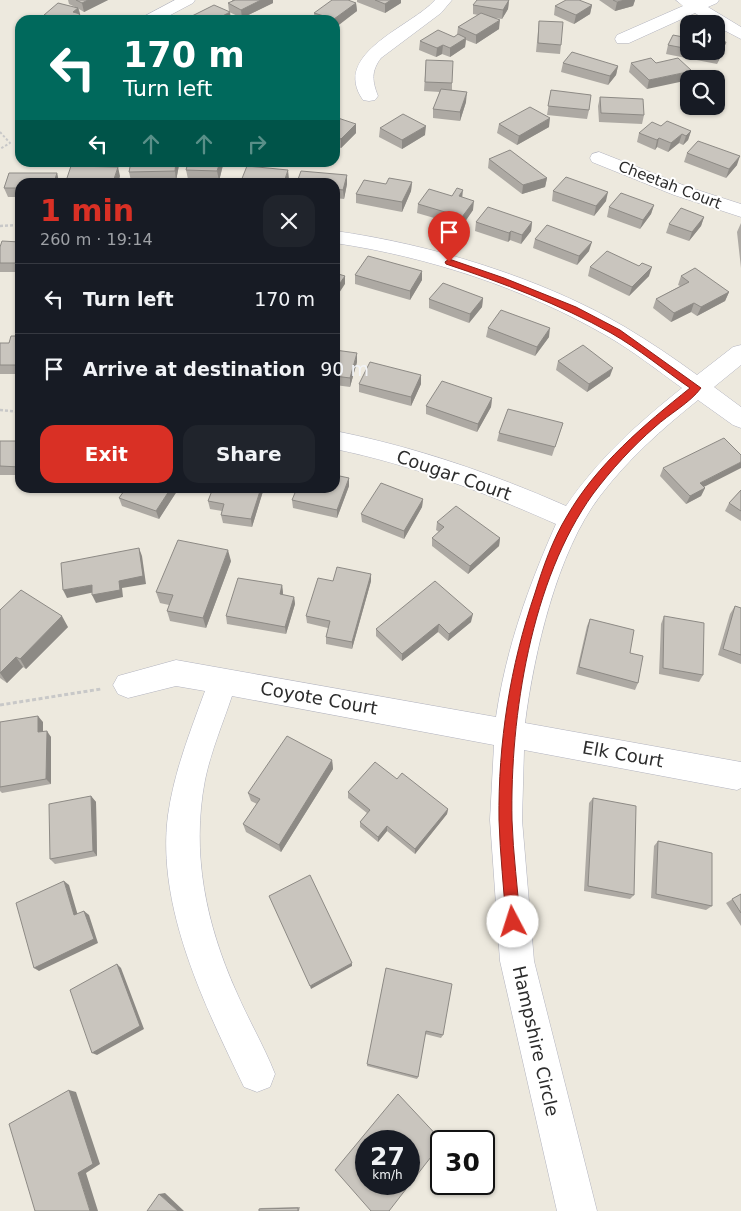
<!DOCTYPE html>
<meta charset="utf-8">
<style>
:root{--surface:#171b24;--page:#20242c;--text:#f1f3f6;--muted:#9ea1a6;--line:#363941;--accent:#d93025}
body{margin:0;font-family:"DejaVu Sans",sans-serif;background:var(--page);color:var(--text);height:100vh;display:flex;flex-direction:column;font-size:19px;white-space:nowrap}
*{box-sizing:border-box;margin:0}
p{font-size:16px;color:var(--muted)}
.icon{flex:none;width:28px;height:28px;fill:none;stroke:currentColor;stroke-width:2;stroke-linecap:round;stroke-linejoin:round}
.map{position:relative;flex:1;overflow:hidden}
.sheet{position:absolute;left:15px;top:178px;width:325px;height:315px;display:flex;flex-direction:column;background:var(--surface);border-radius:15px;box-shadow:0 1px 4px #0004}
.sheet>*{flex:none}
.hud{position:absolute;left:15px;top:15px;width:325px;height:152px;border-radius:15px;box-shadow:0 1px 4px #0004;background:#00695c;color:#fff;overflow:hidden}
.buttons{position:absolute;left:680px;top:15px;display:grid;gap:10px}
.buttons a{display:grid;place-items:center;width:45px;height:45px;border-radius:10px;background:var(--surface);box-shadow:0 1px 4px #0004;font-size:25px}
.speed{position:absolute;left:355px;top:1130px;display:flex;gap:10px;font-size:25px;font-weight:700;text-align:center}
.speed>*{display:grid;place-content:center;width:65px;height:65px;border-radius:50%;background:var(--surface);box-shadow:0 1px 4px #0004;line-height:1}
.speed small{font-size:12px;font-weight:400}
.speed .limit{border:2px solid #111;border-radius:8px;background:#fff;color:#111}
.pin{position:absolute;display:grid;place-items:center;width:42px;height:42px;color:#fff;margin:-51px -21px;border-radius:50% 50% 50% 0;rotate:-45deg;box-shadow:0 0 5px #0007}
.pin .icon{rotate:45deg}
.me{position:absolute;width:55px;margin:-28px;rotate:355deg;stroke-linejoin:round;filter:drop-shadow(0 0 4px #0008)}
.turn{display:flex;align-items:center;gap:18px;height:105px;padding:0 25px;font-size:22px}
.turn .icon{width:65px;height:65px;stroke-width:2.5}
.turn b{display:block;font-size:35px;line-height:42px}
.lanes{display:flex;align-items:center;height:48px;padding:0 25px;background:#0003;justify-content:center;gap:25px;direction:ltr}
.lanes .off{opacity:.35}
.round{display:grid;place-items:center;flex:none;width:52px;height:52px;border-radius:15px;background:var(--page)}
.overview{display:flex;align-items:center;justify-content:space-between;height:85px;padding:0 25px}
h1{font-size:30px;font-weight:700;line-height:38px;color:var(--accent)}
.primary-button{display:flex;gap:10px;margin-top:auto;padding:10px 25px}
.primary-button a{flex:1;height:58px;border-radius:15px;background:var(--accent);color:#fff;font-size:20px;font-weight:700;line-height:58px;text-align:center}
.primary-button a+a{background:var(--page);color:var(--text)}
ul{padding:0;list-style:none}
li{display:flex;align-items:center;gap:15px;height:70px;padding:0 25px;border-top:1px solid var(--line)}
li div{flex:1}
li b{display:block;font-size:19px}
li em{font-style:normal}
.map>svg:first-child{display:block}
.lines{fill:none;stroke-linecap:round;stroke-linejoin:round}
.minor-casing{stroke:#b2b3bf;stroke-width:1}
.path-far2{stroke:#c8c8c8;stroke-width:2;stroke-dasharray:2.5 2;stroke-linecap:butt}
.path-far1{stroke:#c8c8c8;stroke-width:2.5;stroke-dasharray:3 2;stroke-linecap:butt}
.path{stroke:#c8c8c8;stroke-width:3;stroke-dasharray:4 2.5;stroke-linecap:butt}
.minor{fill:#fff;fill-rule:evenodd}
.wall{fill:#ada9a3}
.shaded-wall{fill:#8d8a85}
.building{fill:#c9c5be;stroke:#8d8a85;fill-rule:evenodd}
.route{fill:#d93025;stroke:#8d1f18}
.labels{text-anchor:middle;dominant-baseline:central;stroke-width:4;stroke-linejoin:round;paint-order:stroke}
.far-street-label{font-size:15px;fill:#2c2c2c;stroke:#fff}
.street-label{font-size:18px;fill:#2c2c2c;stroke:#fff}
</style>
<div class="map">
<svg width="741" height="1211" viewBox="0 0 741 1211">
<rect width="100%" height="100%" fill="#ede9de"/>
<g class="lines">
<defs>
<path id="minor" d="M175,0H195L193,3L161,20H141L143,17Z
M435,0H452L441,13L381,58C371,71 372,81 378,96L375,100L369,101L363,100C330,53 413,26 435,0Z
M676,0H719L717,3L708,7L741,27V39L716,26V24H712L695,13L629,43H617L615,39L617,35L683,6Z
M599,152L688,187L741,204V217L674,195L592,162L590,158L592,154Z
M335,231C430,244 542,278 625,327C650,342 674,358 697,375L733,347L741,345V365L714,387L741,407V428L733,425L698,400C662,429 628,459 600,496C557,552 534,653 525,723L741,762V788L737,790L524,750L522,820L534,961L597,1211H557L500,961L490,820L494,745L232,696C223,723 211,751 205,780C191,853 206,924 236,991C248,1019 264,1046 275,1074L270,1087L257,1092L244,1087C205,1006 156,907 168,815C174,772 190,732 205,691L176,686L128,698L118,694L113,685L118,676L176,660L496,717C506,649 528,587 556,524C484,492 412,465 335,449V431C415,447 491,473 566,506C598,459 638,423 682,388C657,370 633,351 607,336C524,288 429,257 335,243Z"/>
</defs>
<use href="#minor" class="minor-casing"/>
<path class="path-far2" d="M0,132L10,143L0,149"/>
<path class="path-far1" d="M0,226L20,225
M0,410L20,412"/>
<path class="path" d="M0,705L101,689"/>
<use href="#minor" class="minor"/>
</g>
<path class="wall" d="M68,0H108L84,12L79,9L80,14L46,19L44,15L75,7L69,4Z
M232,0H273V3L242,18L229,12L228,3L232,2Z
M357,0H401V3L385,13L357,2Z
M509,0L508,9L502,19L494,18L499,29L476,44L466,40L465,47L450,57L442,54L436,57L419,50L420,41L454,37L457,35L458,27L478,15L473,14V5Z
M599,0H635L633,6L615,11Z
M356,3L357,11L336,26L339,27V36L335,41V20H315L314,13Z
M592,5L590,14L574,24L554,15L555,6Z
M539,21L561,45L560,54L536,52Z
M689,37V51H723L717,64L666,54L668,45L688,38Z
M426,60L452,83V90L466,102L460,121L433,118V109L440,92L424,91Z
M563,63L618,66L616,75L608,85L561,72Z
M631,63H656L647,89L629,72Z
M551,90L589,110L587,119L547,115Z
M600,97L644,115L642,124L599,122L598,106Z
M335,117L356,133L341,148L335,146Z
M499,124L549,127L517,145L497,133Z
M661,126L691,131L688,140L683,145L679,143L668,152L657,147L655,150L637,142L639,133Z
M380,128L425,135L402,149L379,137Z
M687,153L737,165L726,178L684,162Z
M489,159L547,178L545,187L522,194L488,168Z
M131,162H179V165L176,181H131L129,172Z
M223,165L219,181L188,179L186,170Z
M9,173H57L59,182H20V197H8L4,188Z
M347,175V184L344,199L335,198V182Z
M120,176L118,182H66V181Z
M412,182L411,191L402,212L356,203V194Z
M553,191L606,201L594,216L552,201Z
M452,196L462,197L473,210L462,226L417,213L418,204Z
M654,205L651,214L640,229L607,217L609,207Z
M704,217L701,226L689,241L666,233L669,224Z
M476,222H532L531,231L521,244L510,240L508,242L475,231Z
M741,223V268L737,232Z
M535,239L589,251L577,265L533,248Z
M20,242V272H0V247Z
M590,267L649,276L629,296L588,276Z
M355,275L422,280L410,300L355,284Z
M681,276L729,292L725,301L697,316L691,312L671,322L653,308L656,299L680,286L678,285Z
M483,298L482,307L469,323L429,308V299Z
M488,328L549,337L535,356L486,337Z
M20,336V374H0V343H9Z
M335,350L357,362L350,387L335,385Z
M558,361L610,376L587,392L556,370Z
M421,375V384L411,406L359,392V384Z
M492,398L491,407L477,432L426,414V406Z
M563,423L552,456L497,441L499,433Z
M0,441H20V475H0Z
M663,468L704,487L705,488L701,496L686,504L660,476Z
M349,478V486L337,518L293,508L292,500Z
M126,488H179L159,519L122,506L119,498Z
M213,488H264L252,527L223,523L221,515L222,511L210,509L208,501Z
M741,490V521L725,511L729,503Z
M423,499L422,507L404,539L362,522L361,514Z
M437,522L500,538L499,546L468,574L432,546V538L439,532L436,530Z
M231,561L206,628L170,621L167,611L169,605L160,603L156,592Z
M371,574V581L352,649L326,644V637L328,628L307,623L306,616L333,581Z
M282,585L283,593V595L294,597L295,604L286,634L227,624L226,616Z
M735,606L741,608V664L718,655L730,614Z
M0,610L68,627L26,669L23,667L7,683L0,678Z
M664,616L703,675L699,682L659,674L661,624Z
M590,619L630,653L638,683L635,690L576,674L587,626Z
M471,622L448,641L438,632L402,661L376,636V629Z
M0,722H43V731L51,737V784L2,793L0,791Z
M332,760L333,769L281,852L246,832L243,824L257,804L251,801L248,793Z
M397,779L448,809L447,814L415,854L387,831L378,842L360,827V822L367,813L348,798V792Z
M91,796L96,802L97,856L55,864L50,859Z
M593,798L634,895L630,899L584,891L589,803Z
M658,841L712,906L706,910L651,898L654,846Z
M741,894V926L726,903Z
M386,968L443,1035L441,1038L425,1034L418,1077L417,1079L367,1066Z
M300,1207L299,1211H259V1209L261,1208Z"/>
<path class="shaded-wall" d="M88,0H108L84,12L82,3Z
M261,0H273V3L242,18L241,10Z
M391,0H401V3L385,13V4Z
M509,0L508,9L502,19L503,10Z
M625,0H635L633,6L615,11L617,2Z
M356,3L357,11L335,28V20L334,19Z
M592,5L590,14L574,24L576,15Z
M78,8L82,20H73V12Z
M230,12L231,20H215Z
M500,20L499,29L476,44V35Z
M339,27V36L335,41V32Z
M466,38L465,47L450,57V48Z
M726,42L723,51L717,64L720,55Z
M443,45L442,54L436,57L437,48Z
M618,66L616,75L608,85L610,76Z
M692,71L689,80L647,89L649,80Z
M467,92L466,102L460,121V112Z
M550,118L549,127L517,145L519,136Z
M356,124V133L341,148V139Z
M426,126L425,135L402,149V140Z
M691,131L688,140L683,145L686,136Z
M682,134L679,143L668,152L671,143Z
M659,138L657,147L655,150L657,140Z
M740,156L737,165L726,178L729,169Z
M176,162H179V165L176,181L175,171Z
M220,162H222L223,165L219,181L217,171Z
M118,167L120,176L118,182H113Z
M288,170L289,179L288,182H284Z
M57,173L59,182H54Z
M347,175V184L344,199L343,190Z
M547,178L545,187L522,194L523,185Z
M412,182L411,191L402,212V202Z
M463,190L462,199L459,196Z
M608,192L606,201L594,216L596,206Z
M474,201L473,210L462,226V217Z
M654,205L651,214L640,229L643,220Z
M704,217L701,226L689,241L692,232Z
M532,222L531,231L521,244L522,235Z
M511,231L510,240L508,242L509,233Z
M592,242L589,251L577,265L579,256Z
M652,267L649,276L629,296L632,287Z
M422,271V280L410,300V291Z
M345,276V284L335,299V290Z
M729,292L725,301L697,316L701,307Z
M483,298L482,307L469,323L470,314Z
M694,303L691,312L671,322L674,313Z
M550,328L549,337L535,356L537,347Z
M357,353V362L350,387V378Z
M613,368L610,376L587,392L589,384Z
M421,375V384L411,406V397Z
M492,398L491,407L477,432L478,424Z
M741,462V468L696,491L700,483Z
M349,478V486L337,518V510Z
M171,488H179L159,519L156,511Z
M261,488H264L252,527L251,519Z
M705,488L701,496L686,504L690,496Z
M423,499L422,507L404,539V531Z
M500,538L499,546L468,574L470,566Z
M139,548L142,556L146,584L122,588L123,597L96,603L92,595L119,581Z
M228,550L231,561L206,628L203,618Z
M371,574V581L352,649V642Z
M92,585L95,592L67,598L63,590Z
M282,585L283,593L281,602L280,594Z
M294,597L295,604L286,634L285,627Z
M473,614L471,622L448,641L449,634Z
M62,616L68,627L26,669L20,659Z
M439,624L438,632L402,661V654Z
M16,657L23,667L7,683L0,673Z
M38,716L43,722V738L38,732Z
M47,731L51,737V784L46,779Z
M332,760L333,769L281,852L279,845Z
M91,796L96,802L97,856L93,851Z
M448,809L447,814L415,854V849Z
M387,826V831L378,842V837Z
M64,881L69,885L79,919L74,915Z
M84,911L89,915L98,943L39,971L34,968Z
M352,963V966L311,989L310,986Z
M117,964L121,968L144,1029L97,1055L92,1053Z
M69,1090L76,1092L100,1164L86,1173L98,1211H90L78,1173Z
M165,1193L184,1211H178L159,1194Z"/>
<path class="building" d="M76,0H88L82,3Z
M235,0H261L241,10L228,3Z
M332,0H348L356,3L334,19L314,13Z
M375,0H391L385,4Z
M477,0H509L503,10L473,5Z
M566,0H579L592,5L576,15L555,6Z
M613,0H625L617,2Z
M58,3L78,8L73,12L80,14L73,20H45L50,16L44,15Z
M214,5L230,12L215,20H184Z
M481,13L500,20L476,35L458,27Z
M539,21L563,22L561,45L538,43Z
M335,26L339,27L335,32Z
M438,30L454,37L458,34L466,38L450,48L443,45L437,48L420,41Z
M673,35L688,38L689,37V49L668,45Z
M716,41L726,42L720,55L701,51H716Z
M572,52L618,66L610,76L563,63Z
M651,58L656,63L678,58L692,71L649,80L631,63Z
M426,60L453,61L452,83L425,82Z
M441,89L467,92L460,112L433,109Z
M551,90L591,95L589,110L548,106Z
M600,97L643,99L644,115L601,113Z
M530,107L550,118L519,136L499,124Z
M403,114L426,126L402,140L380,128Z
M335,117L356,124L341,139L335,137Z
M667,121L691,131L686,136L682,134L671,143L659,138L657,140L639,133L652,122L661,126Z
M698,141L740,156L729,169L687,153Z
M510,150L547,178L523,185L489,159Z
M131,162H176L175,171L129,172Z
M188,162H220L217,171L186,170Z
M71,166L118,167L113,182L66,181Z
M247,166L288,170L284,182H254L241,181Z
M301,171L347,175L343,190L335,189V182H297Z
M9,173H57L54,182H20V188H4Z
M566,177L608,192L596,206L553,191Z
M389,178L412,182L402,202L356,194L364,180L386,184Z
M457,188L463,190L459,196L474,201L462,217L418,204L429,189L452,196Z
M621,193L654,205L643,220L609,207Z
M488,207L532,222L522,235L511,231L509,233L476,222Z
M681,208L704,217L692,232L669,224Z
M547,225L592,242L579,256L535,239Z
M2,241L20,242V263H0V247Z
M607,251L639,266L642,263L652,267L632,287L590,267Z
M368,256L422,271L410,291L355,275Z
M695,268L729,292L701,307L694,303L674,313L656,299L689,282L681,276Z
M335,273L345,276L335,290Z
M443,283L483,298L470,314L429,299Z
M501,310L550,328L537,347L488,328Z
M11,336H20V365H0V343H9Z
M583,345L613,368L589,384L558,361Z
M335,350L357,353L350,378L335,376Z
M370,362L421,375L411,397L359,384Z
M442,381L492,398L478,424L426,406Z
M508,409L563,423L555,447L499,433Z
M724,438L741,455V462L700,483L705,488L690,496L663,468Z
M0,441H20V467L0,466Z
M335,475L349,478L337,510L292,500L297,488H335Z
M381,483L423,499L404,531L361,514Z
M126,488H171L156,511L119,498Z
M213,488H261L251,519L221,515L224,504L208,501Z
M741,490V511L729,503Z
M456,506L500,538L470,566L432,538L444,527L437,522Z
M178,540L228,550L203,618L167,611L173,595L156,592Z
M139,548L143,576L119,581L120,590L92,595V585L63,590L61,563Z
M337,567L371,574L352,642L326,637L330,621L306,616L318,578L333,581Z
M238,578L282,585L280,594L294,597L285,627L226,616Z
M435,581L473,614L449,634L439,624L402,654L376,629Z
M21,590L62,616L20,659L16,657L0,673V610Z
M735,606L741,608V655L723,649Z
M664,616L704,623L703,675L663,668Z
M590,619L634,630L630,653L643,656L638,683L579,667Z
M38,716V732L47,731L46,779L0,787V722Z
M287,736L332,760L279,845L243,824L260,799L248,793Z
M375,762L397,779L402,773L448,809L415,849L387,826L378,837L360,822L370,810L348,792Z
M91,796L93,851L50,859L49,804Z
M593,798L636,806L634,895L588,886Z
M658,841L712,853V906L656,894Z
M310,875L352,963L310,986L269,896Z
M64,881L74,915L84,911L94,939L34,968L16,903Z
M741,894V913L732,899Z
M117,964L140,1026L92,1053L70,990Z
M386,968L452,984L443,1035L426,1031L418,1077L367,1064Z
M69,1090L93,1164L78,1173L90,1211H35L9,1124Z
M398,1094L442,1141H441V1144L389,1211H371L335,1170ZM366,1141H409V1184H366Z
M159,1194L178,1211H147Z
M298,1208V1211H259V1209Z"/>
<path class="route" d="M449,259L504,278L576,307L620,330L701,388C690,403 669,414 655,427C633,446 611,470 593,494C531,580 510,716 512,820C513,854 518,889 520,922L518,927L513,929L508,927L506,922C504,889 500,854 499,820C498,743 510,666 535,593C543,567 553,539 567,516C597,464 644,425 690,388C664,370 639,349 611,333C559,304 503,283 446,264L445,262Z"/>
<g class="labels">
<g class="far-street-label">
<text transform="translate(670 185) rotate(21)">Cheetah Court</text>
</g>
<g class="street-label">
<text transform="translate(454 475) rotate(19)">Cougar Court</text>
<text transform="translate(319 698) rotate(10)">Coyote Court</text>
<text transform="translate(623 754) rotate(10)">Elk Court</text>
<text transform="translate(536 1041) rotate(77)">Hampshire Circle</text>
</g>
</g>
</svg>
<div class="buttons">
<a><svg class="icon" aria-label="sound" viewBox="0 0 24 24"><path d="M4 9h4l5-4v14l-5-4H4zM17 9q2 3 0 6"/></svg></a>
<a><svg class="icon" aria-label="search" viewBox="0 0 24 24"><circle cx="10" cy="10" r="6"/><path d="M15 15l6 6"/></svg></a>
</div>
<div class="speed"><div>27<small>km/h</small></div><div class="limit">30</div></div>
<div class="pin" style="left:449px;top:262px;background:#d93025"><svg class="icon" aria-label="arrive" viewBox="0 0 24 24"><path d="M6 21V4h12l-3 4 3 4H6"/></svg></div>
<svg class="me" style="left:513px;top:922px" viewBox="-20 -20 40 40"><circle r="19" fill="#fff"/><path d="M0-13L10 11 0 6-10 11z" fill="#d93025"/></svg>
<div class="hud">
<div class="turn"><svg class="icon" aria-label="left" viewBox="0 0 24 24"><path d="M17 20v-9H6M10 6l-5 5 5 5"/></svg><div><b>170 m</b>Turn left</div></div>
<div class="lanes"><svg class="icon" aria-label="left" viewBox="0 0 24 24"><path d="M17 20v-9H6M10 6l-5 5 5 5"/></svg><svg class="icon off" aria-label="ahead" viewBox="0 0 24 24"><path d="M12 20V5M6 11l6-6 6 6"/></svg><svg class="icon off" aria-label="ahead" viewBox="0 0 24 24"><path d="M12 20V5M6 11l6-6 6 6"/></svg><svg class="icon off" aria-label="right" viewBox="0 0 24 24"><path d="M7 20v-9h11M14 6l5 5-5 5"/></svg></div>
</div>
<section class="sheet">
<div class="overview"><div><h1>1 min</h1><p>260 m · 19:14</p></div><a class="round"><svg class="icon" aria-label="close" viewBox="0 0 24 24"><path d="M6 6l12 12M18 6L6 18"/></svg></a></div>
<ul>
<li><svg class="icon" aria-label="left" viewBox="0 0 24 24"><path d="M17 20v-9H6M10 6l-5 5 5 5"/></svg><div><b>Turn left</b></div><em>170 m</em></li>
<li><svg class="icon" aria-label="arrive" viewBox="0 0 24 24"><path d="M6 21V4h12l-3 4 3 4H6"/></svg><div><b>Arrive at destination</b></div><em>90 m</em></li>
</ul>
<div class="primary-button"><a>Exit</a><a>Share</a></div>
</section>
</div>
